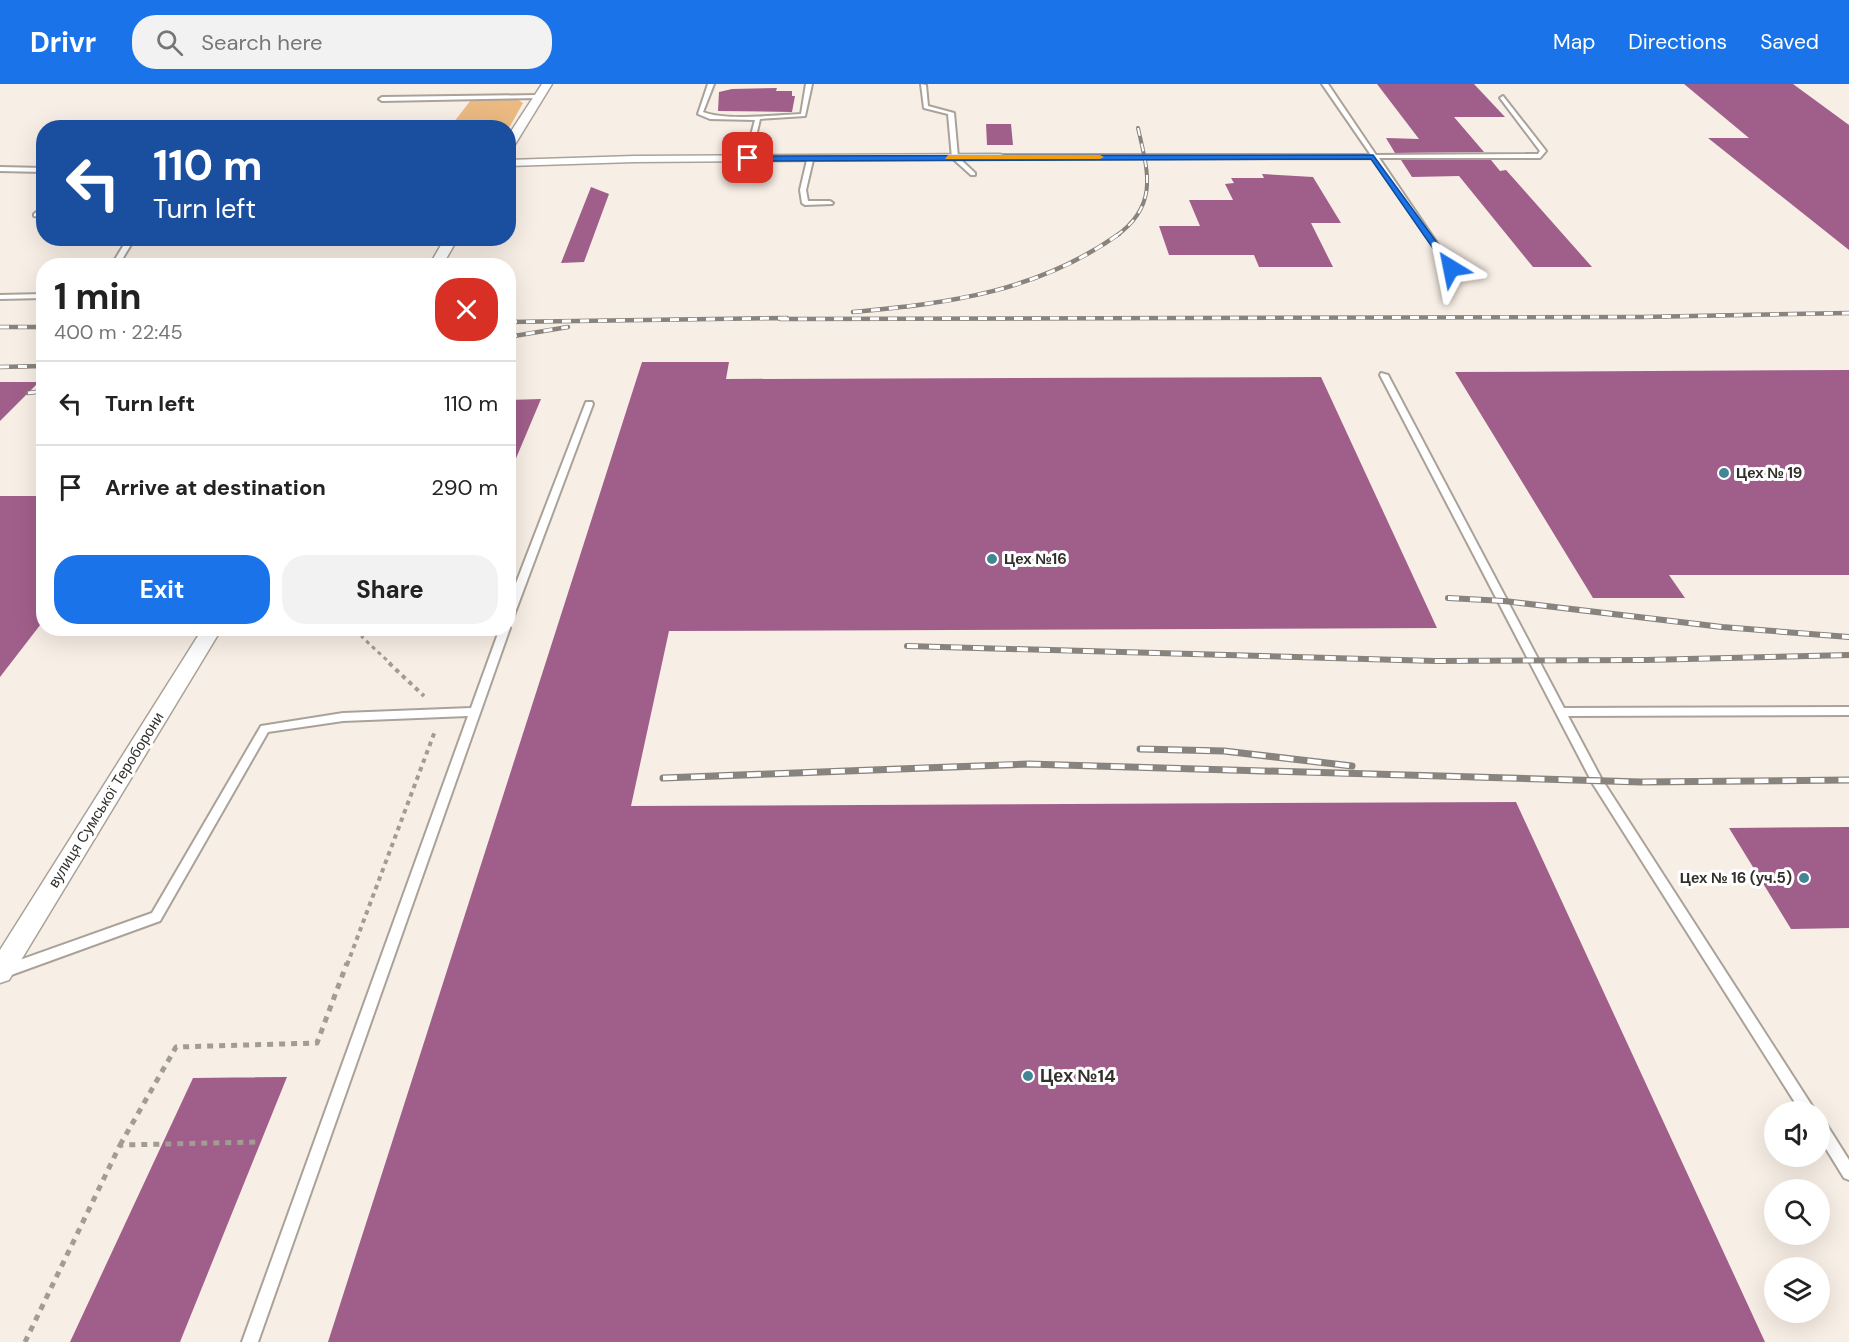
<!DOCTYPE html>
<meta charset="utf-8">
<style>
:root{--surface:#fff;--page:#f2f2f2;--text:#222;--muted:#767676;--line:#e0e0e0;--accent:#1a73e8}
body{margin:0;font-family:"DM Sans",sans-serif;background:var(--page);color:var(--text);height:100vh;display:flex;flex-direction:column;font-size:22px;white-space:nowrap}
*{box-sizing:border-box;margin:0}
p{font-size:20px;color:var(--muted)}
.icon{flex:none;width:33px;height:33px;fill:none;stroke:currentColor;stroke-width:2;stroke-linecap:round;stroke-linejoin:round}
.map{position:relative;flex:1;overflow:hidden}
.panel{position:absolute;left:36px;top:174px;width:480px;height:378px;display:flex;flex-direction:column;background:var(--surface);border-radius:24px;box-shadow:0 6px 24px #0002}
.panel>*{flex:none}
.guide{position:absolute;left:36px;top:36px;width:480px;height:126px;border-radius:24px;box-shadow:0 6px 24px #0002;background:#1a4fa0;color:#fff;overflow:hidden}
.fabs{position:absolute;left:1764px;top:1017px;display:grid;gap:12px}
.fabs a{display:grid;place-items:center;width:66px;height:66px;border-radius:50%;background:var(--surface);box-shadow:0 6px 24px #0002;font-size:30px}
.pin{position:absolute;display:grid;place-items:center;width:51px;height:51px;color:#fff;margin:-26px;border-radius:12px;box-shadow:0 3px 9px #0006}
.me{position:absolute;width:66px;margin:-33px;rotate:325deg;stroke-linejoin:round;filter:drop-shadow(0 0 4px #0008)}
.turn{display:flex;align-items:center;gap:21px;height:126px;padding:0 18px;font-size:27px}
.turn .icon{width:78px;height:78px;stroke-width:2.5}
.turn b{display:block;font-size:42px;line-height:51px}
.round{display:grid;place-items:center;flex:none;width:63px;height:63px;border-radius:24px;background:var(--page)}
.headline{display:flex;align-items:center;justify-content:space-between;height:102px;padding:0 18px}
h1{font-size:36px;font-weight:700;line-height:45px}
.button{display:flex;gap:12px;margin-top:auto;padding:12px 18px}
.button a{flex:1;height:69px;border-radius:24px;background:var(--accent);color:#fff;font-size:24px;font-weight:700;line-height:69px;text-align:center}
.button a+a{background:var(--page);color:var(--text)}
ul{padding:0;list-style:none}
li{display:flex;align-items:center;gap:18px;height:84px;padding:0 18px;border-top:2px solid var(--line)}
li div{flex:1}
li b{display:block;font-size:22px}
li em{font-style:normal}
header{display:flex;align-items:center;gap:36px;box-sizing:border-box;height:84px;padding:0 30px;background:var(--accent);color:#fff}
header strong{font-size:28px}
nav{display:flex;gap:33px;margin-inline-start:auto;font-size:21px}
.search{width:420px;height:54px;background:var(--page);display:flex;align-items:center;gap:15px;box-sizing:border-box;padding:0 21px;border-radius:24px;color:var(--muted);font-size:22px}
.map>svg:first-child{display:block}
.green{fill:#ebba82}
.building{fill:#a05f8a}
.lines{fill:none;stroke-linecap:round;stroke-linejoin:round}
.service-casing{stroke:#aaa299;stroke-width:4}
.minor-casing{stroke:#aaa299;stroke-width:3}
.path-far2{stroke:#a39c95;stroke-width:3;stroke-dasharray:4 4;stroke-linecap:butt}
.path-far1{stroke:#a39c95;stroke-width:4;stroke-dasharray:4.5 4.5;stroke-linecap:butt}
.path{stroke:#a39c95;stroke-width:5;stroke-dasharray:6 6;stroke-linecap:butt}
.service{fill:#fff;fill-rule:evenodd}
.minor{fill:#fff;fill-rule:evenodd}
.rail-far3-casing{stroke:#88837d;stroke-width:4}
.rail-far2-casing{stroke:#88837d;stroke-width:4.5}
.rail-far1-casing{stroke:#88837d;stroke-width:6}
.rail-casing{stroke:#88837d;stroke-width:7}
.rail-far3{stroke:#fff;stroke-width:2;stroke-dasharray:8;stroke-linecap:butt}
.rail-far2{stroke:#fff;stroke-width:3;stroke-dasharray:9;stroke-linecap:butt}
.rail-far1{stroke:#fff;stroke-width:4;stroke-dasharray:11;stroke-linecap:butt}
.rail{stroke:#fff;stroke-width:4.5;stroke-dasharray:14;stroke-linecap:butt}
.route{fill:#1a73e8;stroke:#114b97;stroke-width:1.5}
.slow{fill:#f59e0b}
.poi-dot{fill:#428695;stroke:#fff;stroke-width:2}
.labels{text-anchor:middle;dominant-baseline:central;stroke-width:6;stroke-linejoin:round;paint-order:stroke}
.poi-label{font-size:15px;font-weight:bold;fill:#33302c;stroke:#fff;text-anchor:start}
.street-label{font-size:15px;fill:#33302c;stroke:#fff}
.near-poi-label{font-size:18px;font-weight:bold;fill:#33302c;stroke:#fff;text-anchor:start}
</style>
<header>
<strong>Drivr</strong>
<div class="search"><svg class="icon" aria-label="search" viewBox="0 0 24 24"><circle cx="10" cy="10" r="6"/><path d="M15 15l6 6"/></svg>Search here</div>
<nav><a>Map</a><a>Directions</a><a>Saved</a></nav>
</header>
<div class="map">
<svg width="1849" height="1258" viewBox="0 0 1849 1258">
<rect width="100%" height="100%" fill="#f7eee5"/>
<path class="green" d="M517,15L523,19L509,44L450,43L471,16Z"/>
<path class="building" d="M1377,0H1474L1505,33H1454L1484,68L1395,69L1386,54L1419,55Z
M1684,0H1793L1849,41V166L1708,54H1749Z
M777,4L776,7H792V12H795L792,28L718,27L719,8L732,5Z
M986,40H1011L1013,61H987Z
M1401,76H1491L1500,87L1506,86L1592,183H1533L1459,92L1412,93Z
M1262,90L1313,93L1341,139H1311L1333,183H1259L1254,171H1169L1159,142H1200L1189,116H1233L1225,100L1234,99L1231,94H1264Z
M591,103L609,110L584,178L561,179Z
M642,278H729L726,295L1321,293L1437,544L669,547L631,722L1516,718L1765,1258H328Z
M1849,286V491H1669L1685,514H1593L1455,288Z
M0,298H39L0,337Z
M541,315L509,391H508V316Z
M0,412H44V536L0,593Z
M1849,743V844L1791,845L1729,744Z
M287,993L180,1258H70L193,994Z"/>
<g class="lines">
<defs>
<path id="service" d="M708,0H714L703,28C725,37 776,31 801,30L806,0H812L805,32L760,35L751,74L748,76L745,74L755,36L710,35L698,30Z
M921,0L926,1L928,22L954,29L958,73L975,89V91H971L952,74L948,30L924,24Z
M1322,0H1328L1376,71L1538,70L1540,67L1500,14L1503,12L1546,67L1540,74H1379L1454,184L1451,186L1449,185L1373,74L1000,75L997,73L1000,71H1371Z
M539,11L541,14L382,17L379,15L382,13Z
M810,74L813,76L806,106L808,117H830L833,119L832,120L805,121L802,119L800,106L807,76Z
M0,83L44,84V88L0,87Z
M44,122V128L41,130H44V134L34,132V130Z
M128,154H135L118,182H111Z
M44,210V214L0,215V211Z
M1381,289L1388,291L1564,624L1849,623V631L1568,632L1601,694L1816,1028H1801L1593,700L1380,291Z
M586,318H592L593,320L513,534L508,537V520Z
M508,542L510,544L258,1258H242L468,632L343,637L268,648L160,837L0,895V883L152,829L261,642L343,629L471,624L500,544H508Z
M1820,1036L1825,1038L1849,1076V1096L1844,1094L1820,1055Z"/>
<path id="minor" d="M542,0H552L514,62L508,65V52Z
M1000,70L1004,71V75L634,78L508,82V76L634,72Z
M445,154H458L442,182H429Z
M203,544H222L9,896L0,899V866Z"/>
</defs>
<use href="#service" class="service-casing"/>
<use href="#minor" class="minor-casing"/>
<path class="path-far2" d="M367,544L362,553L391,580"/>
<path class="path-far1" d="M389,579L424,612
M347,881L435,647"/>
<path class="path" d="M120,1061L176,963L317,959L347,879
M25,1258L120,1061L257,1058"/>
<use href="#service" class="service"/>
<use href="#minor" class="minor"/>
<defs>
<path id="rail-far3" d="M1116,152C1159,121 1148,88 1138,44"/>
<path id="rail-far2" d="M853,228C950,219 1037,208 1119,150
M780,235L1642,233L1849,229
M508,238L787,234
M0,243H44
M508,253L568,243
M0,283L44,282
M28,309L44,307"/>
<path id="rail-far1" d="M1448,514L1504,517L1722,543L1849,553
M907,562L1435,577L1646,576L1849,571"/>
<path id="rail" d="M1140,665L1224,667L1352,682
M663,694L1028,680L1641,698L1849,696"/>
</defs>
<use href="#rail-far3" class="rail-far3-casing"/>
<use href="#rail-far2" class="rail-far2-casing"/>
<use href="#rail-far1" class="rail-far1-casing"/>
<use href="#rail" class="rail-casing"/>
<use href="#rail-far3" class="rail-far3"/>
<use href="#rail-far2" class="rail-far2"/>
<use href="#rail-far1" class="rail-far1"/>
<use href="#rail" class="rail"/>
</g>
<path class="route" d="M1373,71L1454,182V186H1448L1371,75L748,77L745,74L748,72Z"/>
<path class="slow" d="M948,71H1100L1104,73L1100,75H945Z"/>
<g class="poi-dot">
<circle cx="1724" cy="389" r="6"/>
<circle cx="992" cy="475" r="6"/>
<circle cx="1804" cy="794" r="6"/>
<circle cx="1028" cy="992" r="6"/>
</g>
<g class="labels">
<g class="poi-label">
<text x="1736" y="389">Цех № 19</text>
<text x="1004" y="475">Цех №16</text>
<text x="1792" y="794" text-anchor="end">Цех № 16 (уч.5)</text>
</g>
<g class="street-label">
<text transform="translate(106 716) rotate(-58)">вулиця Сумської Тероборони</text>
</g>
<g class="near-poi-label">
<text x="1040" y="992">Цех №14</text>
</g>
</g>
</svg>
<div class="fabs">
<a><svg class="icon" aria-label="sound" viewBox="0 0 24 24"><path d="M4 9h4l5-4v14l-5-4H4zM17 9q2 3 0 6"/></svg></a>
<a><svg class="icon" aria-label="search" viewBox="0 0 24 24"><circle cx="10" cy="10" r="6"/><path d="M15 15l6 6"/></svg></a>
<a><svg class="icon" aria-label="layers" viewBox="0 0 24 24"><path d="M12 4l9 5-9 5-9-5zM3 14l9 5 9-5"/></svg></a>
</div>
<div class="pin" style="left:748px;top:74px;background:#d93025"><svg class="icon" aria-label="arrive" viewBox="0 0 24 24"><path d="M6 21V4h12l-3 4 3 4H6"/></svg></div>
<svg class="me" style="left:1451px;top:184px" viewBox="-20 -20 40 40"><path d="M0-17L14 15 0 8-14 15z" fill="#1a73e8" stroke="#fff" stroke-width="4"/></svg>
<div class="guide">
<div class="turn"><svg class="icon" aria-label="left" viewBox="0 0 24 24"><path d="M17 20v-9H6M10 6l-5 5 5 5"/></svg><div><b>110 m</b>Turn left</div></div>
</div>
<section class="panel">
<div class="headline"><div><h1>1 min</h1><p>400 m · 22:45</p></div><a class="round" style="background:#d93025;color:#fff"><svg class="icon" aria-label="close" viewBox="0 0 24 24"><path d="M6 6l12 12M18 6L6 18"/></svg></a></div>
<ul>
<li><svg class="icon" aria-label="left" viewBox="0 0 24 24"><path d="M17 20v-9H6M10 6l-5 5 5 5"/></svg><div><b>Turn left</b></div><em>110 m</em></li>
<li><svg class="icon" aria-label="arrive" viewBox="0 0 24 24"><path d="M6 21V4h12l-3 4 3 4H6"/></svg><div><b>Arrive at destination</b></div><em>290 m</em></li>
</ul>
<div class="button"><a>Exit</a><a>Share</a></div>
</section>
</div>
